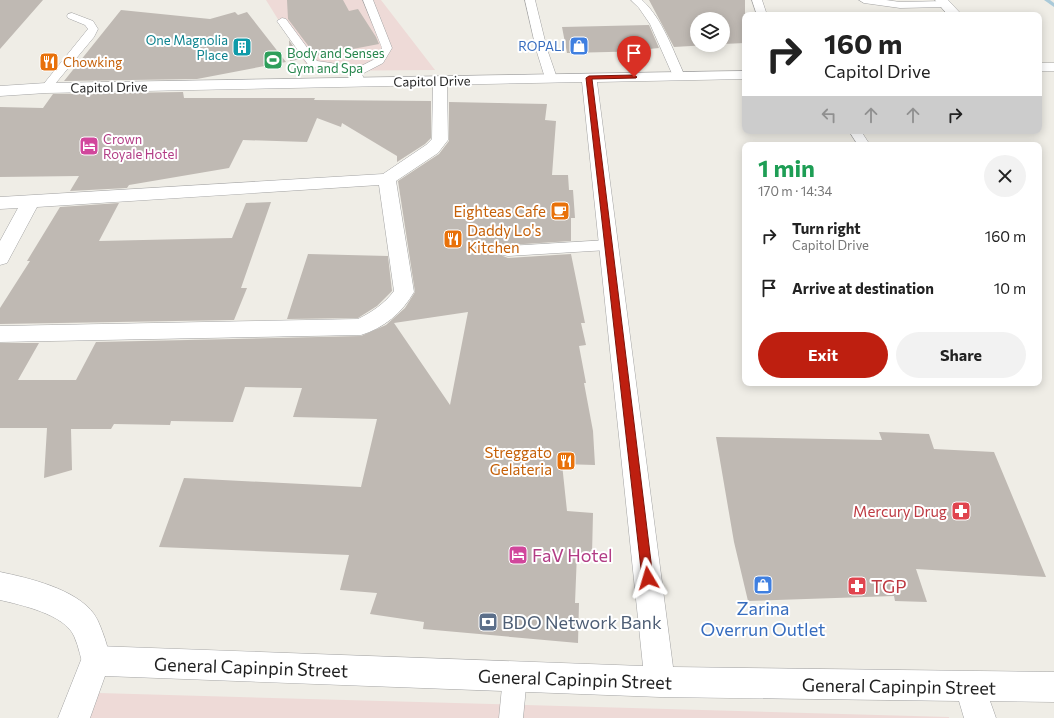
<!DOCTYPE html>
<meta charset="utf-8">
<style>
:root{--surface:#fff;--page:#f2f2f2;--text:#222;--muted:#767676;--accent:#be1f10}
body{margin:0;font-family:Commissioner,sans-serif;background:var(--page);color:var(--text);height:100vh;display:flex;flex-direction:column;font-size:15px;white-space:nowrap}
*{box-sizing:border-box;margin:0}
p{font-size:13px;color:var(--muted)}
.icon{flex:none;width:22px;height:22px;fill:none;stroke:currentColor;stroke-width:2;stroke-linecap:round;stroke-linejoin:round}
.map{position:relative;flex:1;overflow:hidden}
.drawer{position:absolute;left:742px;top:142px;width:300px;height:244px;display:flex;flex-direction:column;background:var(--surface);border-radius:8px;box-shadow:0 2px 10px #0003}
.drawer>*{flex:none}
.banner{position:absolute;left:742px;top:12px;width:300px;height:122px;border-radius:8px;box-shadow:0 2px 10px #0003;background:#fff;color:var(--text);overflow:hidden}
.controls{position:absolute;left:690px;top:12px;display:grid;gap:8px}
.controls a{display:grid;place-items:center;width:40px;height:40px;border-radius:50%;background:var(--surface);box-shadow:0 2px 10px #0003;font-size:20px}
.pin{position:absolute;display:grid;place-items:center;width:34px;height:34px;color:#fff;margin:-41px -17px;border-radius:50% 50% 50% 0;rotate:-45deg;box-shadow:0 0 4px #0007}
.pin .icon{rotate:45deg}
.me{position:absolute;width:44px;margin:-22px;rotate:353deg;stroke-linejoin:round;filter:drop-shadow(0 0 3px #0008)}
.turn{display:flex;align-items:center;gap:14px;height:84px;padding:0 16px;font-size:18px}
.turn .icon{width:52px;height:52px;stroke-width:2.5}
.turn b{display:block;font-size:28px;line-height:34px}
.lanes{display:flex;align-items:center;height:38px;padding:0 16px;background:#0003;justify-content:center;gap:20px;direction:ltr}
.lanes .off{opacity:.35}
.round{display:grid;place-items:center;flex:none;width:42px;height:42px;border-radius:21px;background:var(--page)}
.head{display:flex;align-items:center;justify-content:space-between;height:68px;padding:0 16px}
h1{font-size:24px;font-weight:700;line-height:30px;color:#1e9e55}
.action{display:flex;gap:8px;margin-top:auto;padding:8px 16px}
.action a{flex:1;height:46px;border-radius:24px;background:var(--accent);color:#fff;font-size:16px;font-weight:700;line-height:46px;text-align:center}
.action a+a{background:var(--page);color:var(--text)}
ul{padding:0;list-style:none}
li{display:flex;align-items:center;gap:12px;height:52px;padding:0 16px}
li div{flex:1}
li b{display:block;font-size:15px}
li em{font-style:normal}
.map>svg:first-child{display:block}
.commercial{fill:#eedad7}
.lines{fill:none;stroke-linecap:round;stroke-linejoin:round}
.stream{fill:#aacad9;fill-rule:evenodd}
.building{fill:#bfb9b3;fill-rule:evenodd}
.service-casing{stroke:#a3a3a3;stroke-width:1}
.minor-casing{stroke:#a3a3a3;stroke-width:1}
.tertiary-casing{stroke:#a3a3a3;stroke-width:1}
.service{fill:#fff;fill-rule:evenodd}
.minor{fill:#fff;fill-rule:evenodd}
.tertiary{fill:#fff;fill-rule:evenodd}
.route{fill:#be1f10;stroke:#7c140a}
.labels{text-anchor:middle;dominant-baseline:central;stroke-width:4;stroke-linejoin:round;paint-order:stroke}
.far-culture-label{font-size:13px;fill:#0d838f;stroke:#fff;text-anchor:end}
.far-shop-label{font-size:13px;fill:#366cbe;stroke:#fff;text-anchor:end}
.far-leisure-label{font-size:13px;fill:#27864d;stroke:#fff;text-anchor:start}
.far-food-label{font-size:13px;fill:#c56008;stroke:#fff;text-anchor:start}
.far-street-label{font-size:13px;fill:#1f1f1f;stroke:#fff}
.far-hotel-label{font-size:13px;fill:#b23c85;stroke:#fff;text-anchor:start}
.food-label{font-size:15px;fill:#c56008;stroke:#fff;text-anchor:end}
.health-label{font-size:15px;fill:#be3a42;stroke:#fff;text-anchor:end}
.near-hotel-label{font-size:18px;fill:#b23c85;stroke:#fff;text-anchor:start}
.near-health-label{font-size:18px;fill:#be3a42;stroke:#fff;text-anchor:start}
.near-shop-label{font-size:18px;fill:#366cbe;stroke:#fff}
.near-service-label{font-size:18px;fill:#4e5e75;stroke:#fff;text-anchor:start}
.near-street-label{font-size:18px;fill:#1f1f1f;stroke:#fff}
</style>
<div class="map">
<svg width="1054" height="718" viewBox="0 0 1054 718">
<rect width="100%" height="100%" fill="#efede6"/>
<path class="commercial" d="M266,0H381L435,70L310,71Z
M99,693L949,717V718H90Z"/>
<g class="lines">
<path class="stream" d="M1044,0H1050L1054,3V7Z"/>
</g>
<path class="building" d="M0,0H43L0,49Z
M287,0H343L349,11L358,9L376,37L379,44L316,56L288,19Z
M649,0H745V43L723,44V19H697V45H708L674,47Z
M121,10L210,19L235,12L238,15L247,12L286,62L197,79L64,81Z
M649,25L659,48L649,49L650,51L567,53L562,27Z
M289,40L302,59L290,61Z
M183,92L184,98H315L314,100L431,101V138L425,144L397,162V156L342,123L341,127L317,118L307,142L243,140L229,168L129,185L127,188L70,191L79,176L0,177V107L43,108L53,94Z
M449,102L547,104L545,120L556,121L552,175H568L569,190H573L575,218H571V241L508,245L502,246L500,252L503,256L508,258L571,254L585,323H581L586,345L579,346L586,383H584L593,431L595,465L562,464L567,511L593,513L592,555L577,553L575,603H579L578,643L423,629L424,622L370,614L377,593L340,590L349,555L159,547L184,478L361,487L377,419L293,417L302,388L245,387L233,422L171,421L170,425L114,424L111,429H71L72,470L44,478L47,428H0V343H39L18,380H76L96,342L361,336L386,325L405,308L415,292L398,181L439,154L449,141ZM468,312L450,405L394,323Z
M271,202L241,288H247L234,320L0,324V308L30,261H27L60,207L119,203L99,241L232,238L246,203Z
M308,254L388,256L392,291L377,306L358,318L287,319Z
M879,432L929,434L934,449L994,452L1046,577L916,569L927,602L895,601L894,596L748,601L734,542L716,437L882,440Z"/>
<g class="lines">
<defs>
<path id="service" d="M363,0H373L392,48L383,63L362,74L365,82L363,84H355L351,75L330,69L309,66L277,21L282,18L286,19L317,61L331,63L355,69L375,59L382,48Z
M525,0H535L547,49L557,78L555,80H547L545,78L536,49Z
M631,0H642C663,19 673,51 685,76L683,78H675L673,76L650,24L639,8Z
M752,0H762L767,15H757Z
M859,0H886L900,2L945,1L950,4L945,7L900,8L864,3Z
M72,13L93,21L98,29L94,37L50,90H42L40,88L42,86L88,29L85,25L68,18L67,16L68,14Z
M849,131H861L870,145H858Z
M608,240L613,241L615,245L613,249L608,250L508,256L503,255L501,251L503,247L508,246Z
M515,665L523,669L527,677L523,718H499L503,677L507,669Z"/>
<path id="minor" d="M935,0H948L962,15H948Z
M440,77L445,78L447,81L448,140L438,153L396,181L414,292C402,313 384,328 361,335L0,342V326L358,319C372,312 384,304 394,291L379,185L37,207L7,263L0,265V241L18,208L0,209V197L383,174L426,145L432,139L433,81L435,78Z
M0,572C29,578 76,589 94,614C99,621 102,631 105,639C109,653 112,658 107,672L96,676L85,672C81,660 79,647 74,636C64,614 21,605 0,600Z"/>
<path id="tertiary" d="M1039,63H1054V71H1039Z
M745,71V79L597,82L673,667L1054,672V702L990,701L996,718H964L959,701L660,697L105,676L90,718H58L85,650L96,646L643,666L582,82L46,93L0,96V86L46,83Z"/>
</defs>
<use href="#service" class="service-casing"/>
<use href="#minor" class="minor-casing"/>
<use href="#tertiary" class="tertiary-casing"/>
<use href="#service" class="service"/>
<use href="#minor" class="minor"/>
<use href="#tertiary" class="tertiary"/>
</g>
<path class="route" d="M634,75L637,77L636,78L592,79L653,578L652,582L648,584L644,582L642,578L586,78L589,76Z"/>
<defs>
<symbol id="shop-square" viewBox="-11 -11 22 22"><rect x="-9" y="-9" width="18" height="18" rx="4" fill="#3f7fe0" stroke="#fff"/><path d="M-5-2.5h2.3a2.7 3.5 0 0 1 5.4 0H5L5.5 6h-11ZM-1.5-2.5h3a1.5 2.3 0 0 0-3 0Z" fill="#fff"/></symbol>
<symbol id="building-square" viewBox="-11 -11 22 22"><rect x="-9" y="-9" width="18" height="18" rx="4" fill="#0f9aa8" stroke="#fff"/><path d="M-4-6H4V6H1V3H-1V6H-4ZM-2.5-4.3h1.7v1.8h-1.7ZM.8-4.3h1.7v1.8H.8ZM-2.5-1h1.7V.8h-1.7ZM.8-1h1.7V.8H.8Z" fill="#fff"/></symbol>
<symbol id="stadium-square" viewBox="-11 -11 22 22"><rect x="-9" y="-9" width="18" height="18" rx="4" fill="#2e9e5b" stroke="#fff"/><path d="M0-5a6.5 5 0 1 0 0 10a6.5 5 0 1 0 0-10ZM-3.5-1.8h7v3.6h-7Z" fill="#fff"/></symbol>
<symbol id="restaurant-square" viewBox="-11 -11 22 22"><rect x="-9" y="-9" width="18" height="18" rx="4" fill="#e8710a" stroke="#fff"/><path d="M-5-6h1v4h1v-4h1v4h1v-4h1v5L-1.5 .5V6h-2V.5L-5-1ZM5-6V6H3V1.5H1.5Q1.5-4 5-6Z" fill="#fff"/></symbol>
<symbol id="hotel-square" viewBox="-11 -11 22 22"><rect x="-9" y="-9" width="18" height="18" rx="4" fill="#d1479c" stroke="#fff"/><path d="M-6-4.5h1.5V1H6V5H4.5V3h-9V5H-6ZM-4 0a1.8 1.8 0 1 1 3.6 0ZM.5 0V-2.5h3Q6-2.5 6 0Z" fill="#fff"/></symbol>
<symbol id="cafe-square" viewBox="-11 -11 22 22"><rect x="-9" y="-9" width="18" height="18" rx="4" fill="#e8710a" stroke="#fff"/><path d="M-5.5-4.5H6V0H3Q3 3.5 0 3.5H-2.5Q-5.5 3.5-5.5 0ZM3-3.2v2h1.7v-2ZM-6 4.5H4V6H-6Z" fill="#fff"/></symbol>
<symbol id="pharmacy-square" viewBox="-11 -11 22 22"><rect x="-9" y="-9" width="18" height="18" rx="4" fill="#e0444e" stroke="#fff"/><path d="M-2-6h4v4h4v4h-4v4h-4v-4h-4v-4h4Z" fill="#fff"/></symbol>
<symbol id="bank-square" viewBox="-11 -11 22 22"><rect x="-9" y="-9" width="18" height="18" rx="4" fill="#5c6f8a" stroke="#fff"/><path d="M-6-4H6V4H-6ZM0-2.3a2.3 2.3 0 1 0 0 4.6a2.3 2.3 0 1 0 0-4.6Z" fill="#fff"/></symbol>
</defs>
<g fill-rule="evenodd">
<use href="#shop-square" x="568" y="35" width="22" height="22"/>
<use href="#building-square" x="231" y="36" width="22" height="22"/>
<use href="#stadium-square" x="262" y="49" width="22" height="22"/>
<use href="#restaurant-square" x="38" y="51" width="22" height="22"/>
<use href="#hotel-square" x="78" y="135" width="22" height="22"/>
<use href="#cafe-square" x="549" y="200" width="22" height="22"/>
<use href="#restaurant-square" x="442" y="228" width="22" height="22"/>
<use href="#restaurant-square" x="555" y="450" width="22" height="22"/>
<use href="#pharmacy-square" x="950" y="500" width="22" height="22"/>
<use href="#hotel-square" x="507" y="544" width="22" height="22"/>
<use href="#shop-square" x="752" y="574" width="22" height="22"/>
<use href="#pharmacy-square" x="846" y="575" width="22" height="22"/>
<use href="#bank-square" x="477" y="611" width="22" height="22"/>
</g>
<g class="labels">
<g class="far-culture-label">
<text x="228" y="40">One Magnolia<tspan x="228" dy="15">Place</tspan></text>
</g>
<g class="far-shop-label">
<text x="565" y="46">ROPALI</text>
</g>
<g class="far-leisure-label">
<text x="287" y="53">Body and Senses<tspan x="287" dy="15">Gym and Spa</tspan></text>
</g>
<g class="far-food-label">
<text x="63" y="62">Chowking</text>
</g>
<g class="far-street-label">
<text transform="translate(432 81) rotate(-1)">Capitol Drive</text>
<text transform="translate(109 87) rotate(-1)">Capitol Drive</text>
</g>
<g class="far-hotel-label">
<text x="103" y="139">Crown<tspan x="103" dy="15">Royale Hotel</tspan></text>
</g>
<g class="food-label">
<text x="546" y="211">Eighteas Cafe</text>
<text x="467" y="230" text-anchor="start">Daddy Lo's<tspan x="467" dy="17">Kitchen</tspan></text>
<text x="552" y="452">Streggato<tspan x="552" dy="17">Gelateria</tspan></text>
</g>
<g class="health-label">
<text x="947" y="511">Mercury Drug</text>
</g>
<g class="near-hotel-label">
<text x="532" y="555">FaV Hotel</text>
</g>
<g class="near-health-label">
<text x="871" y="586">TGP</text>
</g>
<g class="near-shop-label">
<text x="763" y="608">Zarina<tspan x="763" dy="21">Overrun Outlet</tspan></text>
</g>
<g class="near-service-label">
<text x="502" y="622">BDO Network Bank</text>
</g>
<g class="near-street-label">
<text transform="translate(251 667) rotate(2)">General Capinpin Street</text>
<text transform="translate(575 679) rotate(2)">General Capinpin Street</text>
<text transform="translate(899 686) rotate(1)">General Capinpin Street</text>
</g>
</g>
</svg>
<div class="controls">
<a><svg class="icon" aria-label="layers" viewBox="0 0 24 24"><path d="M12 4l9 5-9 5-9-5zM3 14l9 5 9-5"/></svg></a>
</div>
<div class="pin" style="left:634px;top:77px;background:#d93025"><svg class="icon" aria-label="arrive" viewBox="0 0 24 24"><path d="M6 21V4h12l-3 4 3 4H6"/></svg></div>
<svg class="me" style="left:648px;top:578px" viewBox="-20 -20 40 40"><path d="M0-17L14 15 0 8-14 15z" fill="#be1f10" stroke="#fff" stroke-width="4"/></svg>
<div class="banner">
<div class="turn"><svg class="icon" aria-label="right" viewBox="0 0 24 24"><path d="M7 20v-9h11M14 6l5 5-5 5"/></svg><div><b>160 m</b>Capitol Drive</div></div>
<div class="lanes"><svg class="icon off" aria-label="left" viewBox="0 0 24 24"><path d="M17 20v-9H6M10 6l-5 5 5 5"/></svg><svg class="icon off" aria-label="ahead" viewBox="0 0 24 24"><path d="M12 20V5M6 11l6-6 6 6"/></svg><svg class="icon off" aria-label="ahead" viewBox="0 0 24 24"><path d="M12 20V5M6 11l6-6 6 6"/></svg><svg class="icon" aria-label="right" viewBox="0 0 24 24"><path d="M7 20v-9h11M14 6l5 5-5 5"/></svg></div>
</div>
<section class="drawer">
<div class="head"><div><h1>1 min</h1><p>170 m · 14:34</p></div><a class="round"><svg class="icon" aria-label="close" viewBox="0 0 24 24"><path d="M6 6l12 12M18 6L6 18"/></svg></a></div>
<ul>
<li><svg class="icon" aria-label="right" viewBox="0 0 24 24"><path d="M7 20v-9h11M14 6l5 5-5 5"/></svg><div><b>Turn right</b><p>Capitol Drive</p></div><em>160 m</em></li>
<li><svg class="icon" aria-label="arrive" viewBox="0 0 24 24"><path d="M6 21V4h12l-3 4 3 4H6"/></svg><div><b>Arrive at destination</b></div><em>10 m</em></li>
</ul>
<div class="action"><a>Exit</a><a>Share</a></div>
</section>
</div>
